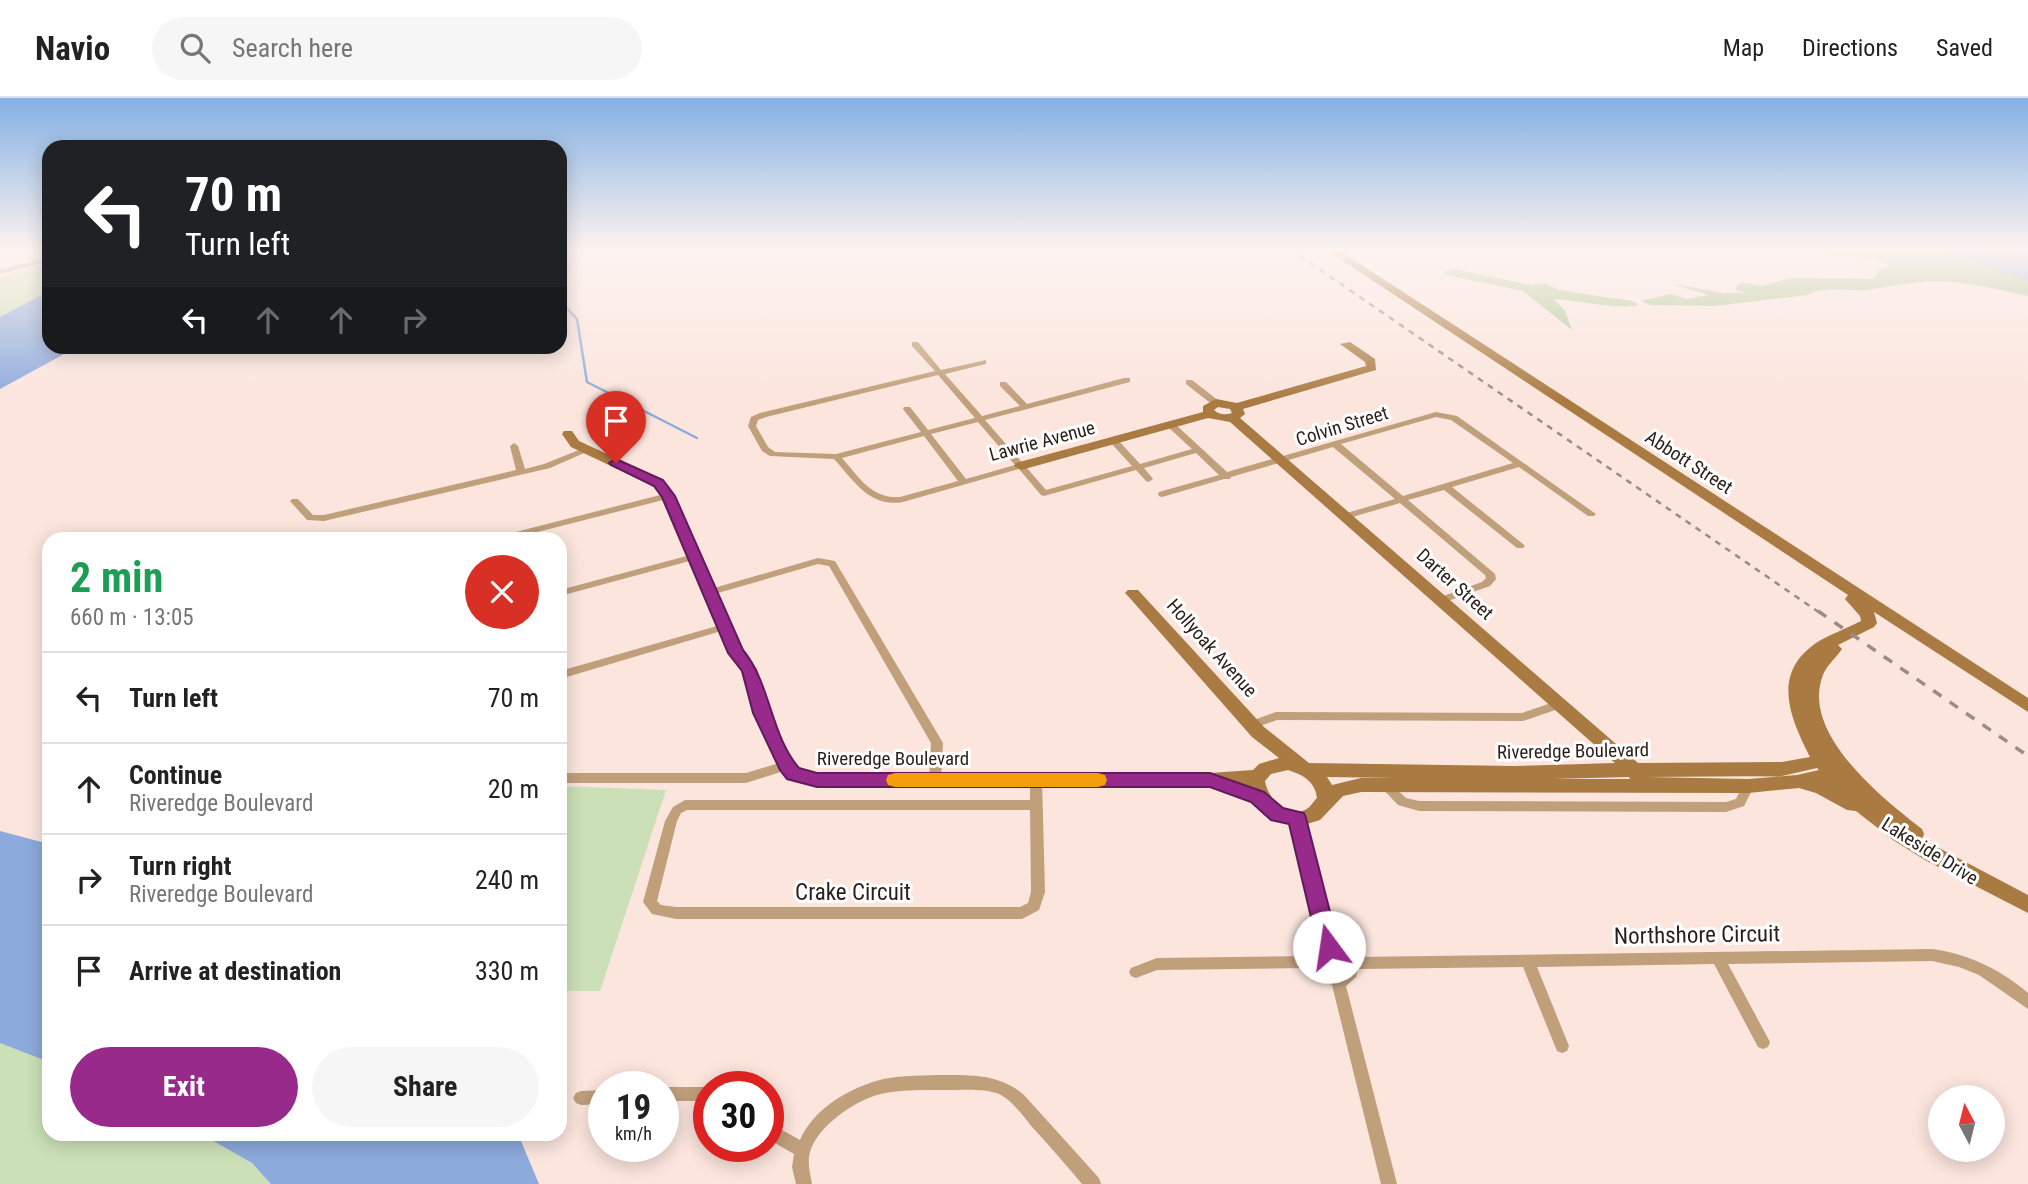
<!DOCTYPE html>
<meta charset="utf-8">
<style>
:root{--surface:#fff;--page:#f6f6f6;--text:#222;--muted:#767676;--line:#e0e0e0;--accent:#972a8b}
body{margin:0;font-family:"Roboto Condensed",sans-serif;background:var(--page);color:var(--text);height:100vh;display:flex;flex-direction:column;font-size:26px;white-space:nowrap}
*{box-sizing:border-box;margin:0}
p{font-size:23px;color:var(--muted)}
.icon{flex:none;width:38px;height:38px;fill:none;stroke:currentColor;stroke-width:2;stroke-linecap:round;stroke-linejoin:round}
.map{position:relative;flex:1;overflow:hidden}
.drawer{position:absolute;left:42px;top:434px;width:525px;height:609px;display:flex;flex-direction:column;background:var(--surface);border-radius:21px;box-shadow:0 4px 18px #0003}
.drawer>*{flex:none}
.banner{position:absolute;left:42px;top:42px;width:525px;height:214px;border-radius:21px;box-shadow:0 4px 18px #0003;background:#202124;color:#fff;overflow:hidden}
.needle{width:46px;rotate:353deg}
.buttons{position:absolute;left:1928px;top:987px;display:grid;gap:14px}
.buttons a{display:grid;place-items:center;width:77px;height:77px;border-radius:50%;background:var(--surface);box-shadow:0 4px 18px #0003;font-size:35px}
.speed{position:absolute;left:588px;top:973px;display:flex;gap:14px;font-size:35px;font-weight:700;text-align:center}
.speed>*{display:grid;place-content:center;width:91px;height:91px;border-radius:50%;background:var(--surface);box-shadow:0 4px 18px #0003;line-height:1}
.speed small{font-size:18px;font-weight:400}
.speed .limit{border:10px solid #d22;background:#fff;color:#111}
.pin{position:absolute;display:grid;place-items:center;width:60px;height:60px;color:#fff;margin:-72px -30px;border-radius:50% 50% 50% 0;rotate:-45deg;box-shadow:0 0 7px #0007}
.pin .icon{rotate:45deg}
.me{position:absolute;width:77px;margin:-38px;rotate:346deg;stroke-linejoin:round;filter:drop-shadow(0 0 5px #0008)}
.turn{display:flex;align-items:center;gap:24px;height:147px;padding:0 28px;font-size:32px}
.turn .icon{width:91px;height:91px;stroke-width:2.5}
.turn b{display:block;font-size:49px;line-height:60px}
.lanes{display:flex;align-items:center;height:66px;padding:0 28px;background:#0003;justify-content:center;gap:35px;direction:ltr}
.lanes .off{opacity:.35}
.round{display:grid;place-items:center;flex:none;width:74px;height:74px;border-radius:37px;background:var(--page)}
.summary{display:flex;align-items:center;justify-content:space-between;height:119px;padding:0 28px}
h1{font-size:42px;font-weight:700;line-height:52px;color:#1e9e55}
.action{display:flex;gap:14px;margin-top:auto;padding:14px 28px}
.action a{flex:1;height:80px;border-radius:42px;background:var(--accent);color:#fff;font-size:28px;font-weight:700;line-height:80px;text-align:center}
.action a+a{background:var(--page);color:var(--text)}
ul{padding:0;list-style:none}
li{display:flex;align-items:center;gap:21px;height:91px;padding:0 28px;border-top:2px solid var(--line)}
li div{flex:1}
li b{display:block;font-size:26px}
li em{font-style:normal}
header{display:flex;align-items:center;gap:42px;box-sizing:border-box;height:98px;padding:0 35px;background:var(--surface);border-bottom:2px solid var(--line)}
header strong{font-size:33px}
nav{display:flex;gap:38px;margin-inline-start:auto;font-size:24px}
.search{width:490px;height:63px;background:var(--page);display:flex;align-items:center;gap:18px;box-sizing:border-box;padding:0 24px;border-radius:38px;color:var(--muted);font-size:26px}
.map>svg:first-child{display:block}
.green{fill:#cbe0b7}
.forest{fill:#abc690}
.water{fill:#8caadb}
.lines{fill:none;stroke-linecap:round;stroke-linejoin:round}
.stream{stroke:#8caadb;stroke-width:2.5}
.street{fill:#c09f7b;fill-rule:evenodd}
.secondary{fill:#a97a41;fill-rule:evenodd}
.rail-far1{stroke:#9c8a83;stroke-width:2.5;stroke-dasharray:6 6;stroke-linecap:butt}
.rail{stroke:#9c8a83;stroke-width:3.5;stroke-dasharray:10 10;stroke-linecap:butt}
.route{fill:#972a8b;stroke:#621b5a;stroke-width:2}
.slow{fill:#f59e0b}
.labels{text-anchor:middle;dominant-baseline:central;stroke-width:6;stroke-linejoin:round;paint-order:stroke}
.street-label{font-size:19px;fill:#2b1e19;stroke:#fff}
.near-street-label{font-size:23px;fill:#2b1e19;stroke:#fff}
</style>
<header>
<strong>Navio</strong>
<div class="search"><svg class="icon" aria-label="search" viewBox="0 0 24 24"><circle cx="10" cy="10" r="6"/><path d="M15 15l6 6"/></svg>Search here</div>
<nav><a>Map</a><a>Directions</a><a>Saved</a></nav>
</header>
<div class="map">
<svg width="2028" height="1086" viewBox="0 0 2028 1086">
<rect width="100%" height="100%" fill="#fbe5dd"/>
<path class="green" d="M49,165V193L0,219V179Z
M560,688L666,692L600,893H560Z
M0,945L49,964V1036H201L252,1065L271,1086H0Z"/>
<path class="forest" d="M1796,151H1937L2028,183V198C1998,192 1967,183 1936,183C1912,183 1889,189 1866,192C1846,193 1824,188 1807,197L1715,208L1650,207L1641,203L1671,196L1687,201L1708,197L1672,186L1724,195H1745L1735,191L1741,184L1762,188L1791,180L1874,181L1880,171L1890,167C1859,156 1827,157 1796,151Z
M1454,171L1531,187L1543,185L1560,192L1631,203L1639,207C1611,212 1582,202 1554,201L1565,213L1572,232L1523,193L1446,177L1444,173Z"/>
<path class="water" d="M1937,151H2028V183L2018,180Z
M49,193V248L77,249L0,291V219Z
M0,733L49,746V964L0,945Z
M201,1036H518L539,1086H271L252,1065Z"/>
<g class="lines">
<path class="stream" d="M560,203L577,221L587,284L697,340"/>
<path class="street" d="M49,159V163L0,176V172Z
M912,244H918L941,272L986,262V266L945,276L982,318L1020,308L1000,288V284H1006L1027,306L1124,280H1130V284L985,322L1046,392L1132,368L1111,345V341H1117L1140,366L1192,351L1168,329V325H1174L1227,374L1436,314L1457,318L1596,416L1594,418H1588L1519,369L1452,389L1523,446L1525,448L1523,450H1517L1444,392L1408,402L1495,476L1496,481L1490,488L1442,505L1437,502L1438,500L1482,484L1486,480L1485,477L1400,405L1349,420H1343L1341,418L1343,416L1395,401L1333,349L1231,379L1230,381H1224L1162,399L1159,398L1158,396L1159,394L1219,377L1196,355L1144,370L1153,381L1149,384L1146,383L1136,372L1044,398L1041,397L1019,371L903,404C870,410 854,383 834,361L770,358L762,353L748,328L751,319L760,315L935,273L912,248ZM938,277L975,320L928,332L910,309H904L903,311L921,334L836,356L775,354L768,349L756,328L758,322L766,319ZM1436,319L1451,322L1513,365L1403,398L1341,346ZM978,324L1015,367L966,381L931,336ZM924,338L958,383L900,399C871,401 859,379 842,360Z
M1186,282H1192L1219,303V307H1213L1186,286Z
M514,345L518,348L525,371L544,366L584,350L587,349L591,352L550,370L324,423L307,422L290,403L292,401H298L313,417H324L516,372L510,348Z
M668,395L671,396L673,398L671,400L510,441H494L496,439Z
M694,456L697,457L699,459L697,461L560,498V492Z
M818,460L835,463L943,645L941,682L939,685L935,687L931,685L929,682L931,645L829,468L818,466L711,497L706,494L707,492Z
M724,526L729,529L728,531L560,581V573Z
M1560,602L1564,603L1566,606L1564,609L1523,623L1277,622L1252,631L1248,630L1246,627L1248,624L1276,614L1522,615Z
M786,663L790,665L792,668L790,671L746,685H560V675H746Z
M1036,677L1040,679L1042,682L1045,794L1039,812L1022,821H676L652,816L643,804L665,723L673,709L685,702H1030V682L1032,679ZM687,712H1030L1031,794L1028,805L1020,809H676L661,807L657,803L677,723L681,715Z
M1385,682L1389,684L1406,700L1419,703L1726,704L1736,701L1744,685L1748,683L1752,685L1754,688L1744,708L1726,714L1419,713L1398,707L1379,687L1381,684Z
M1297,715L1301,717L1303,720L1335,844L1346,848L1355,859L1932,851C1968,856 2000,871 2028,895V911L1979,877L1959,869L1932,863L1728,866L1770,944L1768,949L1763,951L1758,949L1714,866L1537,869L1569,948L1567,953L1562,955L1557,953L1523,869L1358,871L1356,879L1346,888L1397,1086H1381L1332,887L1322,884L1310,870L1157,872L1136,880L1131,878L1129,874L1131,870L1157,860L1310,858L1312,851L1321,846L1291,720L1293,717ZM1330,855L1337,857L1345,867L1344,872L1341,875L1330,874L1323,867L1324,858Z
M937,977C969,977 999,975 1024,997L1099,1080L1101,1086H1082C1066,1067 1050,1048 1033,1030C1023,1018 1013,1003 999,996C984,990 962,992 946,992C924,992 899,991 877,997C853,1004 817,1029 810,1054C807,1065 810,1075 812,1086H796L792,1069L794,1056L768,1041V1024L800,1042C813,1012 846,992 876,983C896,977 917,978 937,977Z
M663,989H709V1003H663Z
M604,992V1006L581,1007L576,1005L573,1000L576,995L581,993Z"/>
<path class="secondary" d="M1325,151H1337L2028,600V614L1874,514L1877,525L1874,529L1838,547L1842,551C1836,560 1826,568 1823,577C1800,635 1882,700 1922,731L1924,736L1922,741L2028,797V815L1925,762L1893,742L1856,713L1847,712L1816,695L1799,690L1748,695L1361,694L1343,698L1320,722L1297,729L1274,722L1260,712L1248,694L1247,687L1210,689H817L787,681L780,673L754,615L741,573L728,555L661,399L653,388L571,349L562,336L564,333H572L579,343L663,382L673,395L743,553L757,571L770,615L793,664L799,671L817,675H1210L1253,672L1259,666L1279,660L1252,639L1128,498L1125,495L1128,492H1138L1264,629L1309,665L1514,668L1615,665L1230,324L1208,320L1021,372L1014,368L1016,365L1203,314V308L1216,301L1237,305L1366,268L1365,264L1340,246L1350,244L1375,261L1376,272L1243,311L1245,316L1240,320L1638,665L1782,664L1810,659C1790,620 1771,576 1816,545C1830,536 1846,531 1861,523L1860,518L1845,501L1848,497ZM1218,309L1230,311L1232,315C1226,317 1219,317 1214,312ZM1817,670L1819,672L1797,677L1748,681L1647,679L1782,678ZM1288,672C1303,677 1315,683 1317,700C1313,704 1310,710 1305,712C1286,720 1267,699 1265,683L1271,676ZM1327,679L1396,680H1361L1332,687ZM1629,679L1630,681H1552Z"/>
<path class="rail-far1" d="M1290,151L1820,515"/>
<path class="rail" d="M1818,513L2028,658"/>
</g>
<linearGradient id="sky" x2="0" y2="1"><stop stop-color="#83b0e3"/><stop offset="0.5" stop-color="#fdf3f0"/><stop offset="1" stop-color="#fdf3f0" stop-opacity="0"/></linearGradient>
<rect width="2028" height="303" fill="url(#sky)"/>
<path class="route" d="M616,361L663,382L675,398L743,552C771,586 770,636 799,670L817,675H1210L1264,694L1283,710L1304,715L1306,720L1339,849L1336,856L1329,858L1321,856L1318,849L1289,726L1271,722L1251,704L1210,689H817L787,681L780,672L753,615L742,573L728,555L662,399L654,388L611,367L609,365Z"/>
<path class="slow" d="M895,675H1098L1105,677L1107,682L1105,687L1098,689H895L888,687L886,682L888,677Z"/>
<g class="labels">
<g class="street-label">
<text transform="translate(1342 328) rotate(-17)">Colvin Street</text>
<text transform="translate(1042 343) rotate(-15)">Lawrie Avenue</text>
<text transform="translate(1689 364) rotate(33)">Abbott Street</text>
<text transform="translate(1455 486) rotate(42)">Darter Street</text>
<text transform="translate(1212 550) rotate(48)">Hollyoak Avenue</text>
<text transform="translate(1573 653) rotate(-1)">Riveredge Boulevard</text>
<text x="893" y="660">Riveredge Boulevard</text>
<text transform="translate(1930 753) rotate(32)">Lakeside Drive</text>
</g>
<g class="near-street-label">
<text x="853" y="794">Crake Circuit</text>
<text transform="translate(1697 837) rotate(-1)">Northshore Circuit</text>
</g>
</g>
</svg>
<div class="buttons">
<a><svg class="needle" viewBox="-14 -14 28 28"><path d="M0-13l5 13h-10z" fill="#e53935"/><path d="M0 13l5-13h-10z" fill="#767676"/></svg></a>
</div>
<div class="speed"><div>19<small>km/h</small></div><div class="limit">30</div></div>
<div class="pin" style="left:616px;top:365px;background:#d93025"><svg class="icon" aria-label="arrive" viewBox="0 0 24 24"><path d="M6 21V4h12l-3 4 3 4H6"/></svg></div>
<svg class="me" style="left:1329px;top:849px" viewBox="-20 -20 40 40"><circle r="19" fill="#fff"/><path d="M0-13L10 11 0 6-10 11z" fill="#972a8b"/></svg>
<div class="banner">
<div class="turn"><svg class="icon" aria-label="left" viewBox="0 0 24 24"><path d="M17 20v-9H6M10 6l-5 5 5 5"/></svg><div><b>70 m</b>Turn left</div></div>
<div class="lanes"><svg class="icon" aria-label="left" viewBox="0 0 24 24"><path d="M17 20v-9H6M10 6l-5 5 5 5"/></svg><svg class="icon off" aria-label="ahead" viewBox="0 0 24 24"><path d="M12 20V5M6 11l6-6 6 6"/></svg><svg class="icon off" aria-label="ahead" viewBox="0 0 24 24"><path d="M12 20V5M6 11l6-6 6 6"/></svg><svg class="icon off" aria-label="right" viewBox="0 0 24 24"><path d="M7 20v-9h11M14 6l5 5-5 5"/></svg></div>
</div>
<section class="drawer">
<div class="summary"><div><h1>2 min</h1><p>660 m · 13:05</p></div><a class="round" style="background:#d93025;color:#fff"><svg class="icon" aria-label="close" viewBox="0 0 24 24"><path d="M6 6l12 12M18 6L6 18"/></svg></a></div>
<ul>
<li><svg class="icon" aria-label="left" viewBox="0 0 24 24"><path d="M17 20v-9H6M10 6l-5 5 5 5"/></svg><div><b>Turn left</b></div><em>70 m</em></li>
<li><svg class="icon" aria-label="ahead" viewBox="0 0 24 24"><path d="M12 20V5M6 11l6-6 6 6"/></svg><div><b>Continue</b><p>Riveredge Boulevard</p></div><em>20 m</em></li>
<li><svg class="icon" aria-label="right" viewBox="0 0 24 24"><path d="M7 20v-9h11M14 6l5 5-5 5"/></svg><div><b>Turn right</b><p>Riveredge Boulevard</p></div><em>240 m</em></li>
<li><svg class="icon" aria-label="arrive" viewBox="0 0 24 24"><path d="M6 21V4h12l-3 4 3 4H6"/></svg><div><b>Arrive at destination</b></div><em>330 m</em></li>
</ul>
<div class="action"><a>Exit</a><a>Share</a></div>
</section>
</div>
